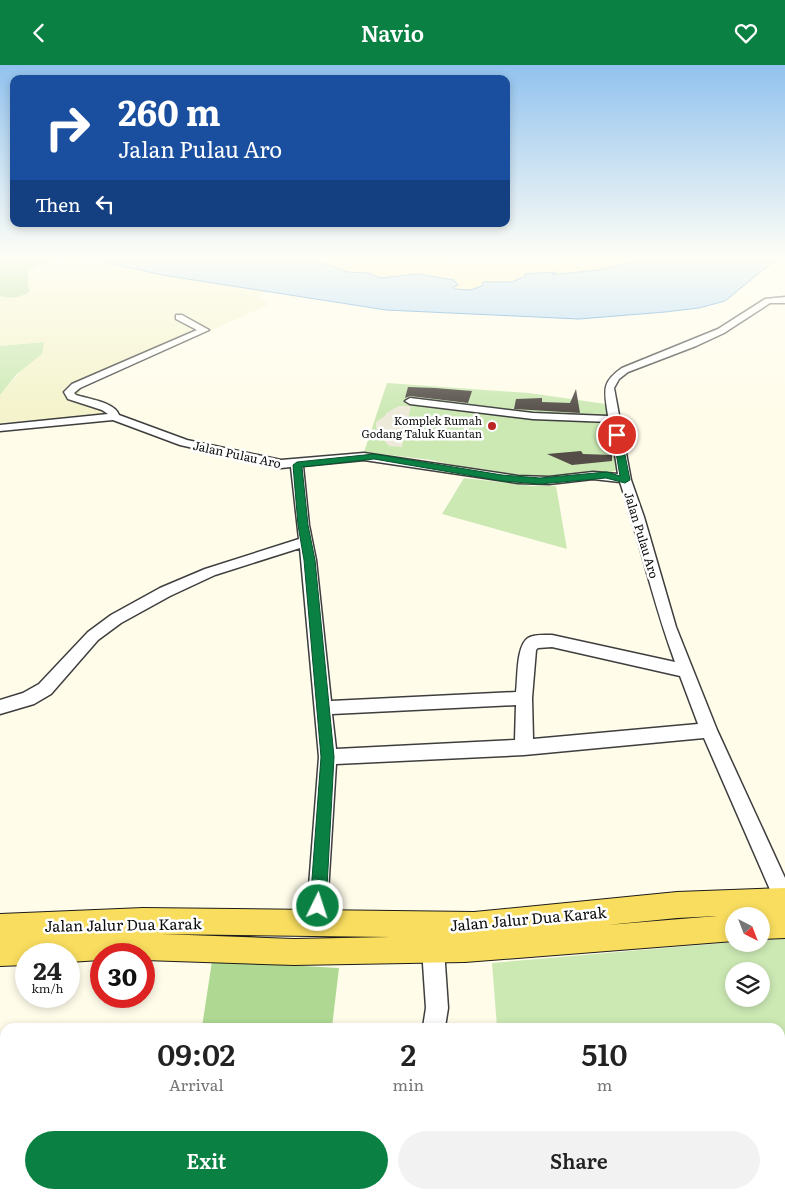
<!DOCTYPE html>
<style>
:root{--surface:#fff;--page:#f2f2f2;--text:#222;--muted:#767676;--accent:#0b8043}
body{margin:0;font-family:Literata,serif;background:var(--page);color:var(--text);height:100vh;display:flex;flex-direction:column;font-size:19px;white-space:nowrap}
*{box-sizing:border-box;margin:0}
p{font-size:16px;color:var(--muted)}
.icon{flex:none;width:28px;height:28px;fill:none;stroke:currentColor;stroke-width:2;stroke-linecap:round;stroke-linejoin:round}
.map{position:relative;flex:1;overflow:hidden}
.drawer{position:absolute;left:0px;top:958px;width:785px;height:176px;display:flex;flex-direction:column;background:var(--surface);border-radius:15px 15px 0 0;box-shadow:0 2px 8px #0003}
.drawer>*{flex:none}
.hud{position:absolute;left:10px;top:10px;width:500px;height:152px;border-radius:10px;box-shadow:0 2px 8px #0003;background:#1a4fa0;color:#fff;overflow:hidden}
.needle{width:32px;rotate:138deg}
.buttons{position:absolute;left:725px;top:842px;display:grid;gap:10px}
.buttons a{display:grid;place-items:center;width:45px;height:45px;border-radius:50%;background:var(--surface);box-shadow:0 2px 8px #0003;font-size:25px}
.speed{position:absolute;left:15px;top:878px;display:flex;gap:10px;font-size:25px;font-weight:700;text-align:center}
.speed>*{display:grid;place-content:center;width:65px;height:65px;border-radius:50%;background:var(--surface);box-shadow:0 2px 8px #0003;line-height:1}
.speed small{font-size:12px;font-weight:400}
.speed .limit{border:8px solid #d22;background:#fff;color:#111}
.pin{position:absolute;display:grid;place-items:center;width:42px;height:42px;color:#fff;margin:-21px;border:2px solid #fff;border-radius:50%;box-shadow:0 1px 5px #0007}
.me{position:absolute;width:55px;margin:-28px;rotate:4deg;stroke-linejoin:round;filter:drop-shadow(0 0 4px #0008)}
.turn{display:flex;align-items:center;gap:18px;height:105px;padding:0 25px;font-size:22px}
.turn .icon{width:65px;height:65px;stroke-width:2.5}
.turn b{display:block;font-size:35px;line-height:42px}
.then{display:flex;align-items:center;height:48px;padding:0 25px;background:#0003;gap:10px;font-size:19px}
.eta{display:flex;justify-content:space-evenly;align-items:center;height:85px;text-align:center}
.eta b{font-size:30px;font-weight:600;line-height:35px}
.button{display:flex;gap:10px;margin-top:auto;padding:10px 25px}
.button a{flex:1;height:58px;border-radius:30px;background:var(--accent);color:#fff;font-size:20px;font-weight:600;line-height:58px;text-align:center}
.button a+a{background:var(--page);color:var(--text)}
header{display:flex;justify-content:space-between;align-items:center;height:65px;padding:0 25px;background:var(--accent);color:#fff;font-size:22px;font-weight:600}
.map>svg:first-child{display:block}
.farmland{fill:#f4f3cb}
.green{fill:#cce9b4;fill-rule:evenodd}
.forest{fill:#afd993}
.sand{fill:#fbf0b6}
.plaza{fill:#edeada}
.water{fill:#afd7f6;stroke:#3588ce}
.building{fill:#544d48}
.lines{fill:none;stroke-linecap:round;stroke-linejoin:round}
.minor-casing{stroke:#3e3e3e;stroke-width:3}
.major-casing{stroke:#1c1c1c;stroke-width:2}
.minor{fill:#fff;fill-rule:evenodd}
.major{fill:#f9dd5f;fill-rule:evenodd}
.route{fill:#0b8043;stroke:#07532c}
.poi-dot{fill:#bb2523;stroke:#fff;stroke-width:2}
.labels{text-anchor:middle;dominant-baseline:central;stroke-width:5;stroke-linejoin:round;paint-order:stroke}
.far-poi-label{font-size:11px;fill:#0b0b0b;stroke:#fff;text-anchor:end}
.street-label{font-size:12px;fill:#0b0b0b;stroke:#fff}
.near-street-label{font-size:15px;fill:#0b0b0b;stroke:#fff}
</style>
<header><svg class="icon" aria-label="back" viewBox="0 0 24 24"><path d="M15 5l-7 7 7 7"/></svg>Navio<svg class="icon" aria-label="heart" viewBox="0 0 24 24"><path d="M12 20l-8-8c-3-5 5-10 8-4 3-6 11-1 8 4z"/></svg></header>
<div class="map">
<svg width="785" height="1133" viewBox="0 0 785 1133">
<rect width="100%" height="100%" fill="#fffcea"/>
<path class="farmland" d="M73,191L162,210L269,227L259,230L268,240L80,324L79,332L111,349L0,358V330L26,300L43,277L0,281V231L2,232L28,221V206L39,200Z"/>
<path class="green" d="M44,277L42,289L17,309L0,330V281Z
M387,318L529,328L606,339L619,404L609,408L539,412L476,405L431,395L364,387Z
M464,413L533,421H556L567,484L442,449Z
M785,873V1133H336L334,1129H780V962H497L492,898L734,877V879H761V875ZM734,906H761V934H734Z"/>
<path class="forest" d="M0,191H73L39,200L28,206V221L30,226C21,233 11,234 0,231Z
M212,896L339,903L332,962H202Z
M98,1129H277L274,1133H94Z"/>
<path class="sand" d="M291,191H381L508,199L540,198L582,191H659L598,205L549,210L555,207L525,209L526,211L512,217L499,216L471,225L454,224L453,222L458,220L454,215L418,209L381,213L368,208L347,207L329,200Z"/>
<path class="plaza" d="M399,341H411L408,354L410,356L424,353L423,360L417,362L422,366L419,371L408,366L405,368L402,382L389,381L380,371L381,368L376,363V357L385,351L386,348Z"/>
<path class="water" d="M79,191H291L329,200L347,207L369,208L381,213L418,209L454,215L458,220L453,222L454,224L471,225L482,221L483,217H512L526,211L525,209L556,207L551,210L598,205L659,191H785L769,200L725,236L699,243L665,247L579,254L386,245L162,210Z"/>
<path class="building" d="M408,322L435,323L472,326L468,338L410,331L405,333Z
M576,324L580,348L514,344L516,334L542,333V337L570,338Z
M581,386L583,389L612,390V396L572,400L547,389Z"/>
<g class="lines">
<defs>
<path id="minor" d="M785,232V238H770L724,268L696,281L628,307L619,314L614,323L631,415L644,452L676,562L717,665L785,813V846L778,843L704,673L524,690L336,699L326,860L323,867L316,870L309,867L306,860L319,692L300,483L215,510L170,531L121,558L98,575L51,629L34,639L0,649V635L23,628L39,619L88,567L111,550L160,523L205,504L299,474L291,402L281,403L180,380L113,355L0,366V360L108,349L102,345L68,334L64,327L72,319L197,265L176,254V250H182L209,265L80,323L74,328L76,330C88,334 115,337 119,350L187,375L281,395L364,388L518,411L549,412L593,407L618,409L610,357L533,354L410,339L405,336L410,333L533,348L608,351C605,327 600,318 622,303L718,264L765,234ZM364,395L518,418L549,419L593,414L620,417C640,477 653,538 675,597L552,570C545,570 534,569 528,573C516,581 518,613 516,627L331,636L316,495L309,460L303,401ZM552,582L680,611L698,659L533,674L532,633L536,585L538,583ZM516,640L515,675L336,684L332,649Z
M433,873L441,876L444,884L448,943L445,962H423L426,943L422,884L425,876Z
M275,1129H302L300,1133H273Z"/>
<path id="major" d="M785,823V873L761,874V851H753L757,850L734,851V876L465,897L294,900L144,895V889H101V895L69,897V889H26V900L0,901V849L143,843L474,847L677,827ZM717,851L607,860L677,853ZM161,869L390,872L294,874Z"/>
</defs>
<use href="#minor" class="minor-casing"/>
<use href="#major" class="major-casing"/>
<use href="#minor" class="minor"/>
<use href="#major" class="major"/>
</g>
<linearGradient id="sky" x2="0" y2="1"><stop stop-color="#91c2ee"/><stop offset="0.55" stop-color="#fffef6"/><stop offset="1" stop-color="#fffef6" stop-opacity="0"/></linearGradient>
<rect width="785" height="350" fill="url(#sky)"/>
<path class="route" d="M617,367L621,370L630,415L625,418L606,413L540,419L502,416L374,394L302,402L308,460L315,495L334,692L326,841L323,847L318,849L312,847L310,841L321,692L304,495L298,460L293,400L297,397L374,389L502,410L540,413L607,407L620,411L613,370Z"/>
<circle class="poi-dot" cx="492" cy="361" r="5"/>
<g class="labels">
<g class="far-poi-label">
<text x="482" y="355">Komplek Rumah<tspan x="482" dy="13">Godang Taluk Kuantan</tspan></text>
</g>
<g class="street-label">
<text transform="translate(237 389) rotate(12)">Jalan Pulau Aro</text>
<text transform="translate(642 470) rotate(73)">Jalan Pulau Aro</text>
</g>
<g class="near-street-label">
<text transform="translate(528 853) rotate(-5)">Jalan Jalur Dua Karak</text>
<text transform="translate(123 859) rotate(-1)">Jalan Jalur Dua Karak</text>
</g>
</g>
</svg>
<div class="buttons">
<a><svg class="needle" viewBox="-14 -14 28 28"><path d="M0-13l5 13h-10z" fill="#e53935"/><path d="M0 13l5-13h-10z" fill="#767676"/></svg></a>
<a><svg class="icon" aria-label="layers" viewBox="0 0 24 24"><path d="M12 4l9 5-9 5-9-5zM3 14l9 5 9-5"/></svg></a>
</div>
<div class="speed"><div>24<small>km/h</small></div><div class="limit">30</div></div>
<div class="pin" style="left:617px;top:370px;background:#d93025"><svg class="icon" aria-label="arrive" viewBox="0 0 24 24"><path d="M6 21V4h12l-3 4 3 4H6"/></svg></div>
<svg class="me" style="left:318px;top:841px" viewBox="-20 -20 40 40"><circle r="17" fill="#0b8043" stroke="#fff" stroke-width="3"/><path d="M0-11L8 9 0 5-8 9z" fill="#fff"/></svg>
<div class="hud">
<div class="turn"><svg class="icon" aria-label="right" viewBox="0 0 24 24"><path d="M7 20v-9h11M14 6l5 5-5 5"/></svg><div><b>260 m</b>Jalan Pulau Aro</div></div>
<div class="then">Then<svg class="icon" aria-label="left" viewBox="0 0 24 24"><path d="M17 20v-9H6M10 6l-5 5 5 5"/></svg></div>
</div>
<section class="drawer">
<div class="eta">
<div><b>09:02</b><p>Arrival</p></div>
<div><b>2</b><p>min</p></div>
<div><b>510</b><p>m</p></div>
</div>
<div class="button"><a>Exit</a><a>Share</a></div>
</section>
</div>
